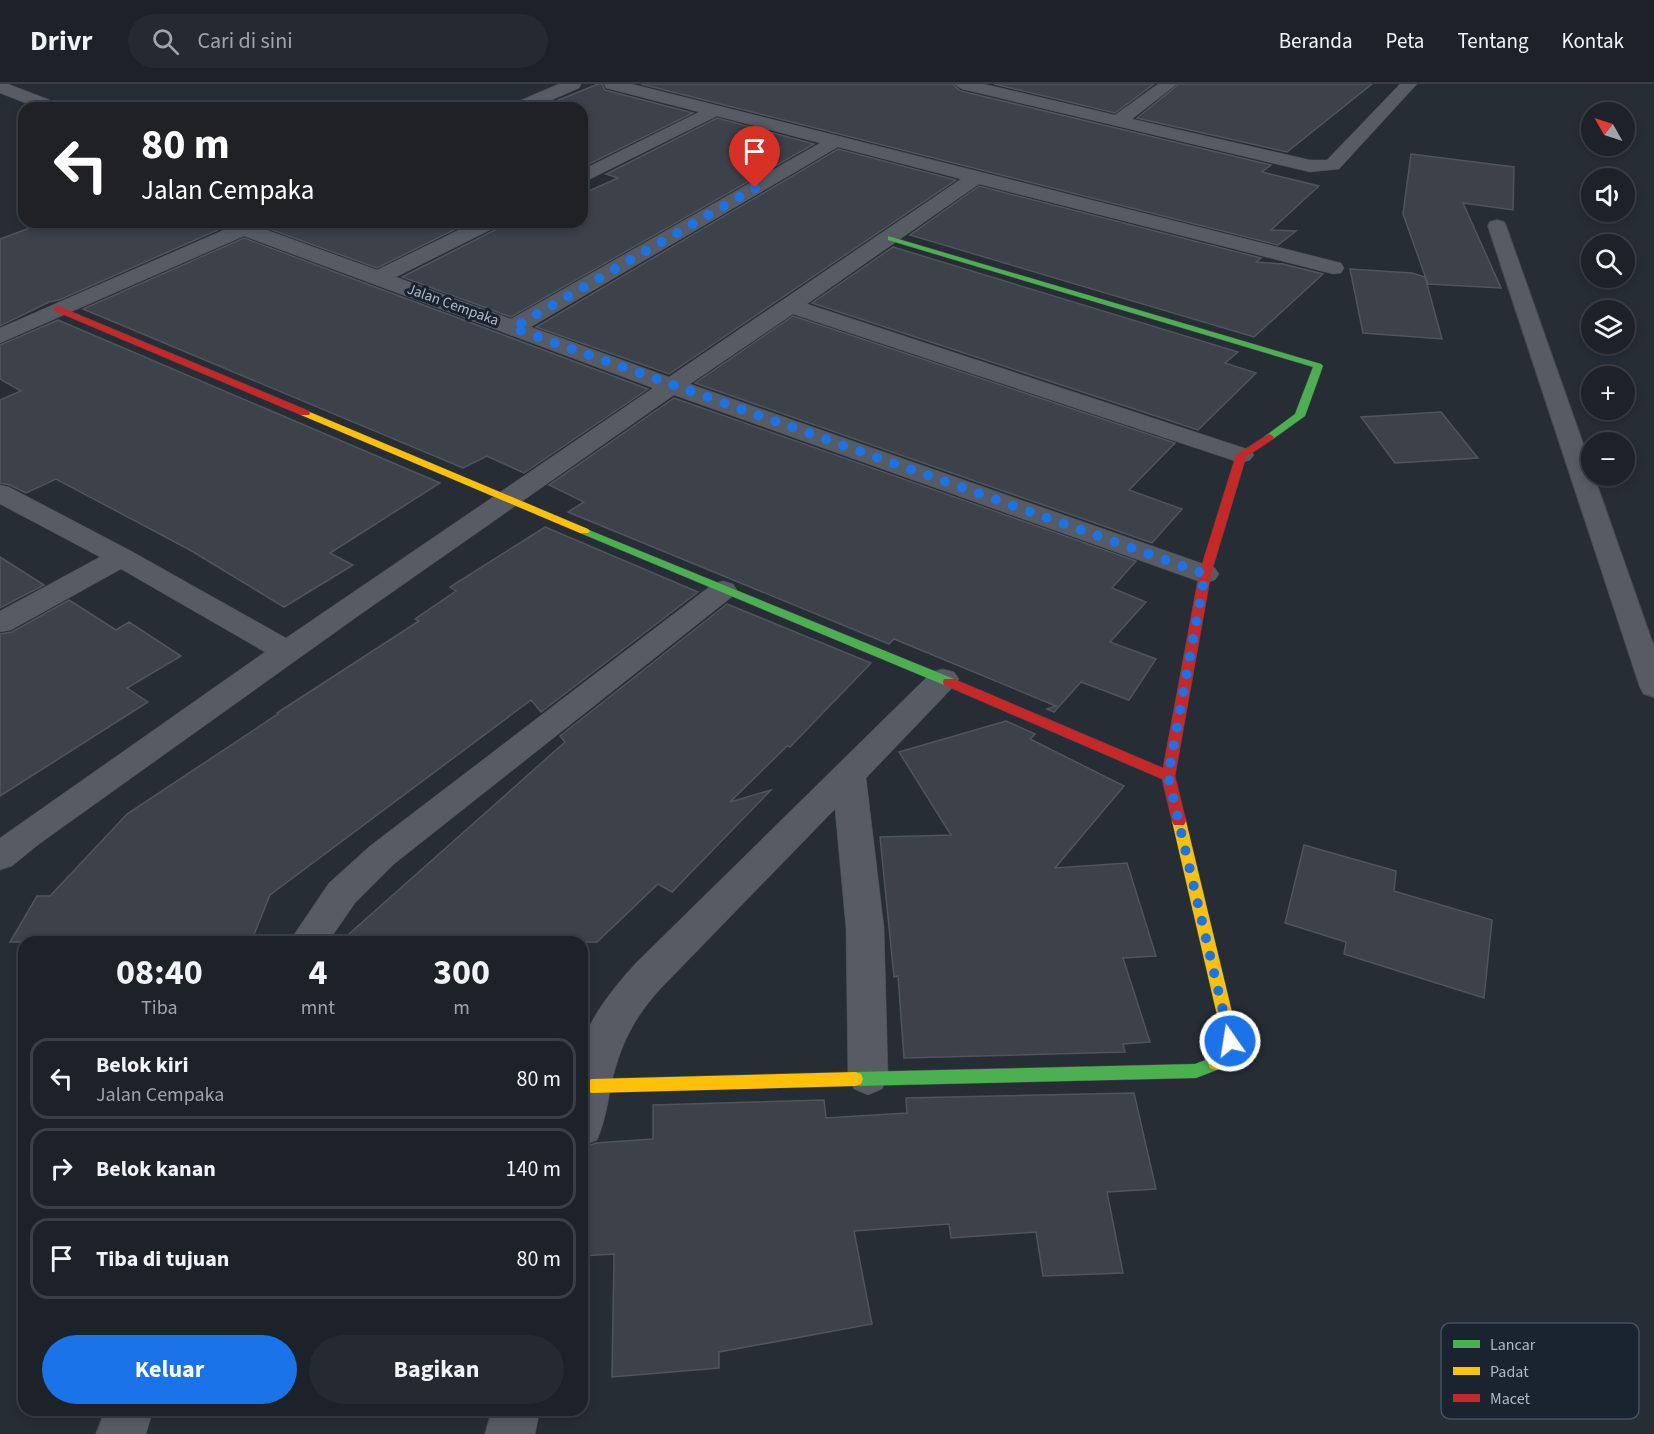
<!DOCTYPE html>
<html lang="id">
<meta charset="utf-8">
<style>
:root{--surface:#1d2228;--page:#252a30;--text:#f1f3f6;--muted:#a0a4a8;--line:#3b3f45;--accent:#1a73e8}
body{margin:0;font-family:"Source Sans 3",sans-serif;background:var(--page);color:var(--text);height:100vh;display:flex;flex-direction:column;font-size:22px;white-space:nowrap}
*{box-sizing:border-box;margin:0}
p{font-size:20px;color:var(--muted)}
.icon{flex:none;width:33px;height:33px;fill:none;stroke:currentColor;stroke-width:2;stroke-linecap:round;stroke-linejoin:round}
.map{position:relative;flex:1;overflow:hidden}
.side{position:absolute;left:18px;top:852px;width:570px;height:480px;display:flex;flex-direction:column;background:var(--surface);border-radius:18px;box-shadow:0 3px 9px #0003,0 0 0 2px var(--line)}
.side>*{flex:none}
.banner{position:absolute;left:18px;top:18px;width:570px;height:126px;border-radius:18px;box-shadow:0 3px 9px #0003,0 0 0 2px var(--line);background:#202124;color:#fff;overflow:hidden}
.needle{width:39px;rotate:309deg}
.fabs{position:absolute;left:1581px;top:18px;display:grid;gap:12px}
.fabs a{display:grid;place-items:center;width:54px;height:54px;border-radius:50%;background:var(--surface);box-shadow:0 3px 9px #0003,0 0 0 2px var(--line);font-size:30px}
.pin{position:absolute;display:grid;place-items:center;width:51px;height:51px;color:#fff;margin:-62px -26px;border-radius:50% 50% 50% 0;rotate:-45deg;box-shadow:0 0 6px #0007}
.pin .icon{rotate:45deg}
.me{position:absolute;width:66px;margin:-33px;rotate:347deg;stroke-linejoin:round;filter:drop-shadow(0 0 4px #0008)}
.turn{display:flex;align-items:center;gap:21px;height:126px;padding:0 24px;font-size:27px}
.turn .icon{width:78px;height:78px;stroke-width:2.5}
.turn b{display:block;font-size:42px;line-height:51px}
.eta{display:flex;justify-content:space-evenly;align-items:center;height:102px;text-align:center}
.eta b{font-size:36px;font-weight:700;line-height:42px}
.primary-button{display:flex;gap:12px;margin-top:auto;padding:12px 24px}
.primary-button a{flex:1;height:69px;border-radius:36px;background:var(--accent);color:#fff;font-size:24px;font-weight:700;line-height:69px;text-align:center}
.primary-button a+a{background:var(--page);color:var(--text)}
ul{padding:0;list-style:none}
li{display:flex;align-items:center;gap:18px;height:81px;margin:0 12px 9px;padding:0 12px;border:3px solid var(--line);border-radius:18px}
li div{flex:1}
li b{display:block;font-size:22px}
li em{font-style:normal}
header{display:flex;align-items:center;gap:36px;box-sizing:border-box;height:84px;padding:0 30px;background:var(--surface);border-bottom:2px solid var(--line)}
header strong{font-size:28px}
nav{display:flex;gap:33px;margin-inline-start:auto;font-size:21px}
.search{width:420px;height:54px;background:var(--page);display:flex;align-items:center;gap:15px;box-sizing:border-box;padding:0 21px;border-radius:33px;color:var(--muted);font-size:22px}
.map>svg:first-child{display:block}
.building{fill:#3c414a;stroke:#4f545d;stroke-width:1.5}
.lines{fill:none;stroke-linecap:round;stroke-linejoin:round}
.lane-casing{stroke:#444952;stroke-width:2}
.street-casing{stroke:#444952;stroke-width:1}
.fast-casing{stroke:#444952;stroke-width:1}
.slow-casing{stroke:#444952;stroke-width:1}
.jam-casing{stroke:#444952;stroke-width:1}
.lane{fill:#575c64;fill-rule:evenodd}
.street{fill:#575c64;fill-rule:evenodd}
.fast{fill:#4caf50;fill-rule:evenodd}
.slow{fill:#ffc107;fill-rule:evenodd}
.jam{fill:#c62828;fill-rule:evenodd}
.route{stroke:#1a73e8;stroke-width:10;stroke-dasharray:0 18}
.labels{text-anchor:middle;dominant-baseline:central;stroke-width:6;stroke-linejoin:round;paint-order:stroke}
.far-street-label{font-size:15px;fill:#b0b9c7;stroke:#1a2330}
.key{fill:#1a2330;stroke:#47505d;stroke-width:1.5}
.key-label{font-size:16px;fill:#b0b9c7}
</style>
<header>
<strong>Drivr</strong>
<div class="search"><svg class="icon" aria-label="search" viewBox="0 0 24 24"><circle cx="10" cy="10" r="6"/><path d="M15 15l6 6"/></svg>Cari di sini</div>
<nav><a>Beranda</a><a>Peta</a><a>Tentang</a><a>Kontak</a></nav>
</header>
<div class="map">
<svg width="1654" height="1350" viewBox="0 0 1654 1350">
<rect width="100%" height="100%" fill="#272d35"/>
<path class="building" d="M598,0H602L605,6L693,29L585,82L582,81V24H539Z
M641,0H952L961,7L1271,81L1262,88L1319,102L1271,146L1296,147L1278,161Z
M994,0H1154L1115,29Z
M1179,0H1372L1287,68L1137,34Z
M717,34L814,60L511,233L402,193L499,144L503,138H582V110L618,94L606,90Z
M838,65L956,96L669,290L536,243Z
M1411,70L1514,83L1513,126L1463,119L1501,204L1428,200L1403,130Z
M979,102L1261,174L1256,178L1283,180L1323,190L1254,253L910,151Z
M46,138H214L220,145L59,216L49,218L0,242V155Z
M265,138H470L377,184L264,143Z
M244,154L648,305L524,389L487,372L463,384L83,225Z
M893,163L1238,268L1225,279L1256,289L1198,346L812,219Z
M1350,185L1412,189L1425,193L1442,255L1363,249Z
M793,232L1175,359L1129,406L1182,425L1152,459L695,299Z
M58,236L440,399L330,469L353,481L284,523L190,466L56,395L26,409L10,401L0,399V316L21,307L0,295V261Z
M674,314L1136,477L1112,504L1146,518L1110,558L1156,575L1129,616L1081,598L1054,628L1047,625L1056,622L894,555L889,560L568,428L584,418L549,401Z
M1441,328L1478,374L1395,379L1361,333Z
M545,443L698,508L541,628L531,616L270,811L251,858H10L37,812H50L127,730L278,630L277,629L419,537L415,535L456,507L450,503Z
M0,473L44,501L0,524Z
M69,516L116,546L129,538L181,572L127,604L148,618L0,712V550L12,548Z
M727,520L871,579L790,663L787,662L730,718L771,706L672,808L658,800L597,858H340L565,658L560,652Z
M1006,637L1035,650L1030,655L1124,702L1055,784L1127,779L1156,872L1123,874L1150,958L1123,960L1125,968L904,974L898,892L894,893L880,753L951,751L899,668Z
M1304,761L1396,787L1394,807L1492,836L1484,914L1344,870L1346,858L1285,839Z
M1134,1009L1156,1105L1107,1108L1123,1189L1043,1192L1036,1148L951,1154L949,1140L854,1147L872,1240L719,1268V1284L612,1293L614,1170L582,1172V1064L596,1059L653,1055V1021L824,1016L826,1034L907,1029L906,1014Z"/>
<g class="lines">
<defs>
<path id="lane" d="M1497,136L1504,138L1506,142L1592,385V392H1594L1654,563V613L1644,610L1640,603L1488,142L1490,138Z"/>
<path id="street" d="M0,0H8L60,20L63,24H38L0,9Z
M559,0H581L579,4L533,24H509L512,20Z
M604,0H632L1341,179L1344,184L1341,189L1333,190L979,100L807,220L1250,366L1254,371L1250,376L1241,379L793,230L690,300L1215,484L1219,490L1215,496L1205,499L1195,496L674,311L358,532L39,760L12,782L0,786V754L265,568L121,485L11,546L0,548V527L100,473L0,420V401L9,403L131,467L286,554L653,304L244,152L0,259V244L226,145L219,142L216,138H263L261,144L377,186L475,138H501L498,142L396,193L511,235L820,59L717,32L582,99V86L699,28L606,4ZM838,63L961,95L669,293L531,243Z
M954,0H984L1115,31L1158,0H1177L1132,35L1310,76H1327L1400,0H1417L1339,85L1310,88L962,5Z
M723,497L733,500L737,506L733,512L394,780L355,819L328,858H289L329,799L370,762L713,500Z
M943,585L954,588L959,595L954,602L866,694L884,844L888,993L882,1005L868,1011L854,1005L848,993L846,844L835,725L664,901C638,928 622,956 613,993C608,1015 606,1036 597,1056L582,1062C582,1030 578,995 582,964C585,938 619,897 637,878L932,588Z
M105,1326H153L146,1350H96Z
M492,1326H540L535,1350H485Z"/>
<path id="fast" d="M888,152L1321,280L1323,282L1305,332L1273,355L1269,356L1264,353L1295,330L1313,283L888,156Z
M584,444L954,595L955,598L949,602L944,601L580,449L578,447Z
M1216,972L1222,974L1224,979L1222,984L1196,994L855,1002L849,1000L847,995L849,990L855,988L1195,980Z"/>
<path id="slow" d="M305,326L588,445L590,447L588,449H580L301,331L300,329Z
M1179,732L1184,733L1186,737L1239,957L1226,982L1216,986L1210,984L1208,979L1223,957L1172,737L1174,733Z
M855,988L861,990L863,995L861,1000L855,1002L592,1009L586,1007L584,1002L586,997L592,995Z"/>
<path id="jam" d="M58,222L309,327L310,329L309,331H301L55,227L53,225Z
M1269,350L1274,353L1273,355L1246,373L1211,490L1175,692L1186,737L1184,741H1174L1172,737L1162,695L944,601L943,598L944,595H954L1163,684L1199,490L1236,371Z"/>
</defs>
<use href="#lane" class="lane-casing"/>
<use href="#street" class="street-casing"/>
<use href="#fast" class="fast-casing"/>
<use href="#slow" class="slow-casing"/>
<use href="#jam" class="jam-casing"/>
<use href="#lane" class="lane"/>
<use href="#street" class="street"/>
<use href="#fast" class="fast"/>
<use href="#slow" class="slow"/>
<use href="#jam" class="jam"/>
</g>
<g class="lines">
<path class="route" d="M755,104L513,244L1205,490L1168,692L1230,957"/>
</g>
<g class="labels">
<g class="far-street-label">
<text transform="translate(453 221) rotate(20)">Jalan Cempaka</text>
</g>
</g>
<rect x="1441" y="1239" width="198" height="96" rx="9" class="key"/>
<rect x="1453" y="1256" width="27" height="8" fill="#4caf50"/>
<rect x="1453" y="1283" width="27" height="8" fill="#ffc107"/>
<rect x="1453" y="1310" width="27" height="8" fill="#c62828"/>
<g class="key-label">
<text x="1490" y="1266">Lancar</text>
<text x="1490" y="1293">Padat</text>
<text x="1490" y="1320">Macet</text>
</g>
</svg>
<div class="fabs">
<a><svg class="needle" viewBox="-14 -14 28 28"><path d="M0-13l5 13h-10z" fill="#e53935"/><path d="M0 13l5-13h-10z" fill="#a0a4a8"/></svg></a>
<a><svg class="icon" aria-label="sound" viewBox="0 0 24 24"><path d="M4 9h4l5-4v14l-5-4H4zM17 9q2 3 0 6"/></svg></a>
<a><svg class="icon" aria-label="search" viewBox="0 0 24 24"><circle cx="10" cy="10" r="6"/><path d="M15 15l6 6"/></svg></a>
<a><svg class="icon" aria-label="layers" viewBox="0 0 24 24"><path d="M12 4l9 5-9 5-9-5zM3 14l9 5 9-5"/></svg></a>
<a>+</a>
<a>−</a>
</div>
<div class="pin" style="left:755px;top:104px;background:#d93025"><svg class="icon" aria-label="arrive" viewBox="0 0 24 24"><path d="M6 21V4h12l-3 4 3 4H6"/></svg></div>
<svg class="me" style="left:1230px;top:957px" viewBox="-20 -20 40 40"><circle r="17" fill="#1a73e8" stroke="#fff" stroke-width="3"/><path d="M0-11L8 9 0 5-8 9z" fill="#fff"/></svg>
<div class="banner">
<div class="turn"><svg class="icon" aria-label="left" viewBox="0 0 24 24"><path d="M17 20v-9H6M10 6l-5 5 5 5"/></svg><div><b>80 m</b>Jalan Cempaka</div></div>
</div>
<section class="side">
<div class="eta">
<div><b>08:40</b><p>Tiba</p></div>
<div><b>4</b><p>mnt</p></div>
<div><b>300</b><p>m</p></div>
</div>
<ul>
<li><svg class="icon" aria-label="left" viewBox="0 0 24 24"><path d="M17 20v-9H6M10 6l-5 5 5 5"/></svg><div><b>Belok kiri</b><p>Jalan Cempaka</p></div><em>80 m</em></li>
<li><svg class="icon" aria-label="right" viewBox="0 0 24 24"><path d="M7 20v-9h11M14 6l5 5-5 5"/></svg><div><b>Belok kanan</b></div><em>140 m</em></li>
<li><svg class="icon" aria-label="arrive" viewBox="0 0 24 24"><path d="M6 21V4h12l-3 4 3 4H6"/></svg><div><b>Tiba di tujuan</b></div><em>80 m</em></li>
</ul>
<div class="primary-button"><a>Keluar</a><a>Bagikan</a></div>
</section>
</div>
